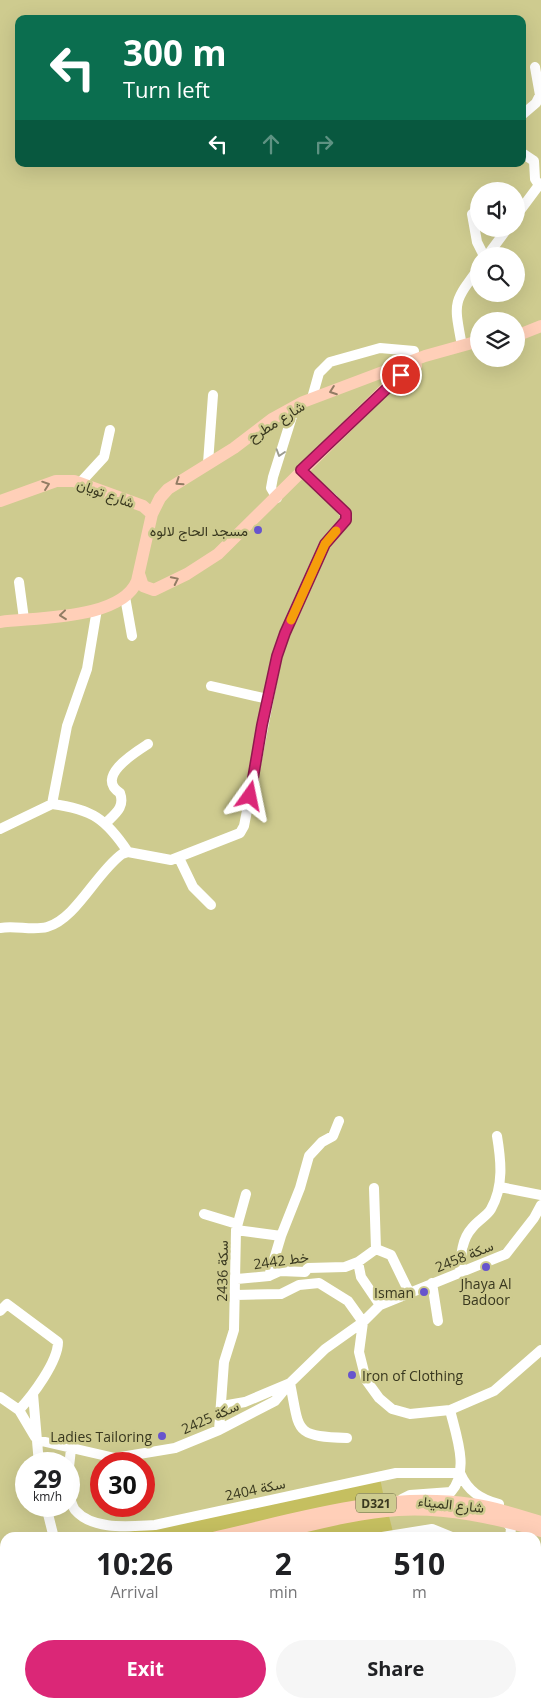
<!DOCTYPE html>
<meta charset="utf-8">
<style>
:root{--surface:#fff;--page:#f6f6f6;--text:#202124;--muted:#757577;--accent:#db2777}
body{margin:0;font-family:"Open Sans",Vazirmatn,sans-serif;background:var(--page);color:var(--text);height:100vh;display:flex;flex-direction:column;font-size:19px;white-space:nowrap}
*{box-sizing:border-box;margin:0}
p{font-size:16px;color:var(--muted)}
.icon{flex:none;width:28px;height:28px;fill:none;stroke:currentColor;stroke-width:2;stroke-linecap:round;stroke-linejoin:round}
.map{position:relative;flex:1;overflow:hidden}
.side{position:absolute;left:0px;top:1532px;width:541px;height:176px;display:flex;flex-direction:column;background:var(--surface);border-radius:15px 15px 0 0;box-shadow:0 5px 20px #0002}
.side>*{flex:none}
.top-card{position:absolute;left:15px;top:15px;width:511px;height:152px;border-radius:10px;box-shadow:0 5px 20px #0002;background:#0b6e4f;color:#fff;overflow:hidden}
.controls{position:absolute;left:470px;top:182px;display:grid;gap:10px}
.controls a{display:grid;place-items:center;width:55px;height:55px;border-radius:50%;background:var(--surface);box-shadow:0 5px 20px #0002;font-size:25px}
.speed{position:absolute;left:15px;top:1452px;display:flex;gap:10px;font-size:25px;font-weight:700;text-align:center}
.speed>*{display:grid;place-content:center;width:65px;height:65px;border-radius:50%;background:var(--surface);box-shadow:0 5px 20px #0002;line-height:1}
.speed small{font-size:12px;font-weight:400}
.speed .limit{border:8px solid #d22;background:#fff;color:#111}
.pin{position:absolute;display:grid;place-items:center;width:42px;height:42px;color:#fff;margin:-21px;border:2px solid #fff;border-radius:50%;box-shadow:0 1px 5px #0007}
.me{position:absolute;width:55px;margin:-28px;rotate:12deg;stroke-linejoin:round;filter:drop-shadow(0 0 4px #0008)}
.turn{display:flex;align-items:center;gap:18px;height:105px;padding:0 25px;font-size:22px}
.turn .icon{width:65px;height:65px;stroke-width:2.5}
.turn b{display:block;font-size:35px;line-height:42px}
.lanes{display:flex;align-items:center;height:48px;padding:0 25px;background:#0003;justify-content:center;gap:25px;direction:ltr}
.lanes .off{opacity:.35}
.eta{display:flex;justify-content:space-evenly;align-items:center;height:85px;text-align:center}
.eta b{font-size:30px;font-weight:700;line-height:35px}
.primary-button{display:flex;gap:10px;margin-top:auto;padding:10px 25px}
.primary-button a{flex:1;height:58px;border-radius:30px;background:var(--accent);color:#fff;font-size:20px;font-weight:700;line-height:58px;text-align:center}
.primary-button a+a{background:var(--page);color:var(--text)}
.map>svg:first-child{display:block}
.green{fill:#c5bf60}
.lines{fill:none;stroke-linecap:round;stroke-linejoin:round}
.minor{stroke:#fff;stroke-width:10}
.major{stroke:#ffcfb8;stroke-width:12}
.oneway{stroke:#927c64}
.oneway2{stroke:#9c9c8f}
.route-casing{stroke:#8e194d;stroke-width:12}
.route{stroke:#db2777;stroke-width:9}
.slow{stroke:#f59e0b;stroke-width:9}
.poi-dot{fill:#6754cd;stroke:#cecb8f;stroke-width:2}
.labels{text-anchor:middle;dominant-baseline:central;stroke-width:5;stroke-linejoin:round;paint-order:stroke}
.shield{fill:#cecb8f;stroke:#666441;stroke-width:1}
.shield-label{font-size:12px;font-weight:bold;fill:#39381f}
.street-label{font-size:14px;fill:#39381f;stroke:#cecb8f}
.poi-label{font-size:14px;fill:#39381f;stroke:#cecb8f;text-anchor:end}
</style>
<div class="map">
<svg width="541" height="1708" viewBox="0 0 541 1708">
<rect width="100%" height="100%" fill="#cecb8f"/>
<path class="green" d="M380,1478L384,1498L201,1537L121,1538L120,1534Z
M388,1512L393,1532L365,1538H270Z"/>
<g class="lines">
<path class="minor" d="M522,115L536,103L540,95L535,67
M472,214L477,242L484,256
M516,216L539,185L535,179L534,161L522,153
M487,256L507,229
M462,346C454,302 452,304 479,268
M312,398L319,373L330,362L380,348L414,351
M208,463L213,395
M80,483L104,457L110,430
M277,498L271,488L273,477L295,407
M19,582L24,619
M125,597L132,636
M211,686L268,699
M52,804C92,809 106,819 128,852
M106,823C116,813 125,807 120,793C95,777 134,753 148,744
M0,829L52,804L67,726L87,669L97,609
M179,858L193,887L211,905
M0,928C15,925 32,931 47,927C76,919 96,873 122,854L128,852L171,860L240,833L244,826L277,656L285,633L325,544L347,517L333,499L301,471
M500,1187L541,1195
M374,1188L376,1249L358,1262L361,1277L380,1305
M204,1214L237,1224
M236,1230L246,1194
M376,1249L391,1255L409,1292
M460,1273C461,1257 461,1240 472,1228C477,1221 487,1216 491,1209C504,1186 501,1160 497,1136
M269,1276L281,1236
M237,1279L269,1276L280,1271L305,1272L308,1268L345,1267L358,1262
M432,1283L438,1321
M236,1295L281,1294L299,1285L319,1283L348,1301L363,1322L359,1352L366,1380L379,1398L392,1409L410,1414L450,1410L494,1391L541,1350
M0,1311L7,1304L58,1342C58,1362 32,1396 19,1410
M33,1394L39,1464
M0,1397L19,1410L35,1437
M222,1406L245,1402L290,1383C300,1432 293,1436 347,1438
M219,1430L224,1362L234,1330L236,1230L281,1236L300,1188L309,1156L322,1142L333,1136L339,1121
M37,1440L115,1458L175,1448L219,1430L275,1401L290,1383L325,1349L363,1322L380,1305L506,1254L534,1218L541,1205
M69,1467L71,1449
M460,1473C468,1491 480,1499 499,1504
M69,1495C71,1500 72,1506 75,1510C93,1531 131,1526 155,1525L396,1473H460
M402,1499L410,1495L451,1492C470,1471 456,1435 450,1410
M46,1506L54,1538
M506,1521L511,1528L510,1538
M376,1538L432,1529L454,1538
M536,1625L541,1624
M0,1632H5
M0,1643L5,1655
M0,1685L5,1686
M129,1704L130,1708
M485,1704V1708
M8,1708L9,1704
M16,1708L18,1704"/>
<path class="major" d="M516,336L541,326
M0,501L56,481H74L143,506L152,514
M139,574L143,586L154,590L187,574L218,554L393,381L416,366
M0,622C36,617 121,620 137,581L152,514L160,498L168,489L234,448L272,419L303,402L425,356L479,341
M213,1538C298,1519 383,1491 471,1504C495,1507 518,1515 541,1522
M255,1538C302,1528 350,1513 398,1510C447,1507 494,1518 541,1531
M0,1566H5
M0,1579L5,1581"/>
</g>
<defs><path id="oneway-chevron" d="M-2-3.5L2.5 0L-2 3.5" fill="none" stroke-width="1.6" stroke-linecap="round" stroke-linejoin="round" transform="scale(1.25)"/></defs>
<g class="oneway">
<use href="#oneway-chevron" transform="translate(333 391) rotate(160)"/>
<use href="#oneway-chevron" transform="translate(179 482) rotate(146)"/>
<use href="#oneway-chevron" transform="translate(46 485) rotate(-19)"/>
<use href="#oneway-chevron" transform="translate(175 580) rotate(-26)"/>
<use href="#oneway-chevron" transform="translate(63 615) rotate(174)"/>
</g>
<use class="oneway2" href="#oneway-chevron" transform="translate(280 453) rotate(108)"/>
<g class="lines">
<defs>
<path id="route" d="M250,796L262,725L277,656L285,633L325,544L346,520V513L301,470L401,375"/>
</defs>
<use href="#route" class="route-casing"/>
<use href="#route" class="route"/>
<path class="slow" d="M291,620L325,544L336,531"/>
</g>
<g class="poi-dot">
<circle cx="258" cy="530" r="5"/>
<circle cx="486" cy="1267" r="5"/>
<circle cx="424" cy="1292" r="5"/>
<circle cx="352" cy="1375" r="5"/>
<circle cx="162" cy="1436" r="5"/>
</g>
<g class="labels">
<rect class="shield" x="356" y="1493.5" width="40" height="19" rx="4"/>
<g class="shield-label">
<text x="376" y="1503">D321</text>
</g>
<g class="street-label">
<text transform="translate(276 421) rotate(-32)">شارع مطرح</text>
<text transform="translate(106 493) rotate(20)">شارع تويان</text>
<text transform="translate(464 1256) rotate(-22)">سكة 2458</text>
<text transform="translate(281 1260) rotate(-8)">2442 خط</text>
<text transform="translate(222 1271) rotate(-89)">سكة 2436</text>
<text transform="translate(210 1417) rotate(-24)">سكة 2425</text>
<text transform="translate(255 1489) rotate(-12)">سكة 2404</text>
<text transform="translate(451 1504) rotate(6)">شارع الميناء</text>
</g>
<g class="poi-label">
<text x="248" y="530">مسجد الحاج لالوه</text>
<text x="486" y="1283" text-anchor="middle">Jhaya Al<tspan x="486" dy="16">Badoor</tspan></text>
<text x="414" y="1292">Isman</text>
<text x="362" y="1375" text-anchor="start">Iron of Clothing</text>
<text x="152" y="1436">Ladies Tailoring</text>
</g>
</g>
</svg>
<div class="controls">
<a><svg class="icon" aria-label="sound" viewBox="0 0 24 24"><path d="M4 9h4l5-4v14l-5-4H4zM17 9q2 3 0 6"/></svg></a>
<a><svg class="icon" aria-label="search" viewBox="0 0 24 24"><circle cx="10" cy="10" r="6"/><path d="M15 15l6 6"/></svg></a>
<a><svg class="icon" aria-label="layers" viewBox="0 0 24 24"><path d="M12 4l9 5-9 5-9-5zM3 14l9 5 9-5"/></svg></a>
</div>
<div class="speed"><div>29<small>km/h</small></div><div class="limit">30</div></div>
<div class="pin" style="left:401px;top:375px;background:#d93025"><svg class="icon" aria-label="arrive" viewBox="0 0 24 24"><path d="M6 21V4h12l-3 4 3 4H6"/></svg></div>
<svg class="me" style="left:250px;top:796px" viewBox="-20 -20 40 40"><path d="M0-17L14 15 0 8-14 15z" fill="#db2777" stroke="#fff" stroke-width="4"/></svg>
<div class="top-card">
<div class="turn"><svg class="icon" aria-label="left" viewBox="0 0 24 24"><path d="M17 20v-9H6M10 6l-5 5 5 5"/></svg><div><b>300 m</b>Turn left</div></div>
<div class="lanes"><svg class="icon" aria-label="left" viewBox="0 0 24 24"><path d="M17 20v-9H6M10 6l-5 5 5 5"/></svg><svg class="icon off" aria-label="ahead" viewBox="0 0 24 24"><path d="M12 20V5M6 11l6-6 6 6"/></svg><svg class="icon off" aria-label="right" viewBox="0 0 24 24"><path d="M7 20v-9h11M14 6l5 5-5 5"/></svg></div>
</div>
<section class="side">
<div class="eta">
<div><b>10:26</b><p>Arrival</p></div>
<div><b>2</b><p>min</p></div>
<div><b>510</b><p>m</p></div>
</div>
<div class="primary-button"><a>Exit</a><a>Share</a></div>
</section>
</div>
